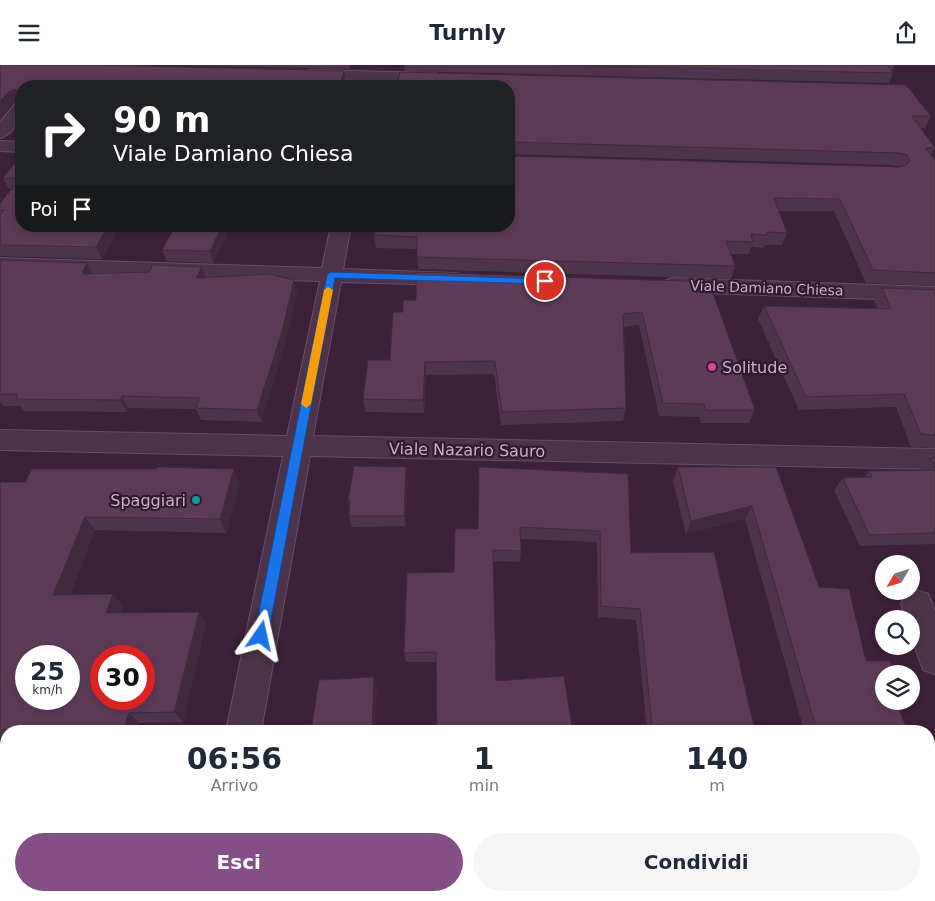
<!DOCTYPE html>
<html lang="it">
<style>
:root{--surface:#fff;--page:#f6f6f7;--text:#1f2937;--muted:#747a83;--accent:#844f87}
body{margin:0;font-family:"DejaVu Sans",sans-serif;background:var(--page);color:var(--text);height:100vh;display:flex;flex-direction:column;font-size:19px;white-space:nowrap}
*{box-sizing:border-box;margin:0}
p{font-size:16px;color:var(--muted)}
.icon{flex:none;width:28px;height:28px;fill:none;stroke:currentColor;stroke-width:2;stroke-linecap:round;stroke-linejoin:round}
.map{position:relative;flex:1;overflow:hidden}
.drawer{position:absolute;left:0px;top:660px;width:935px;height:176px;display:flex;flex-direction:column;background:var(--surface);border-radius:20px 20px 0 0;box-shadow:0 2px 8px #0003}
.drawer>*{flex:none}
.hud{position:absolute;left:15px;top:15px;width:500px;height:152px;border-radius:20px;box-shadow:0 2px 8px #0003;background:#202124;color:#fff;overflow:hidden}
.needle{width:32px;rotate:231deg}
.controls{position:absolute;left:875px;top:490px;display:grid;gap:10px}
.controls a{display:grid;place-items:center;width:45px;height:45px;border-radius:50%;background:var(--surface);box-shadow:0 2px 8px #0003;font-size:25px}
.speed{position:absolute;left:15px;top:580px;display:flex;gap:10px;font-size:25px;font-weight:700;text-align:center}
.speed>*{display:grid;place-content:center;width:65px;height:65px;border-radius:50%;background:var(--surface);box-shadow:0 2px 8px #0003;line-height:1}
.speed small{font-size:12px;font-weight:400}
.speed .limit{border:8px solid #d22;background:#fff;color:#111}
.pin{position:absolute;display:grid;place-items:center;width:42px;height:42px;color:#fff;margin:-21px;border:2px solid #fff;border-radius:50%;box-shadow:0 1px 5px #0007}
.me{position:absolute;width:55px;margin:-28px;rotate:11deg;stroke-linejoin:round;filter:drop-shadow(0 0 4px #0008)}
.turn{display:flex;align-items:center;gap:18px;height:105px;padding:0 15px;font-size:22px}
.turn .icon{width:65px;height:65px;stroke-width:2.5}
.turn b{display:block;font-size:35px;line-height:42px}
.then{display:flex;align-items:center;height:48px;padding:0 15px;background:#0003;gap:10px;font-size:19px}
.eta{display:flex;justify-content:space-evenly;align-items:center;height:85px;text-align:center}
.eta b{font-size:30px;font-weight:800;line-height:35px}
.action{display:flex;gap:10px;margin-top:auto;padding:10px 15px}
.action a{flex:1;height:58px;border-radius:30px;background:var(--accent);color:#fff;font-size:20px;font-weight:800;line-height:58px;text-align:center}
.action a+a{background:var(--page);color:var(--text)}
header{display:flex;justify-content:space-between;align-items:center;height:65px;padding:0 15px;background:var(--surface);font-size:22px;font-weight:800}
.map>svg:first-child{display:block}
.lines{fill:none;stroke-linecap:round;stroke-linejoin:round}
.street-casing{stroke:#684f64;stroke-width:2}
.street{fill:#4d3449;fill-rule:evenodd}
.wall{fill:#50334c}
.shaded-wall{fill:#41293e}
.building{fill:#5d3b58;stroke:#41293e;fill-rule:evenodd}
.route{fill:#1a73e8;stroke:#114b97}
.slow{fill:#f59e0b}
.hotel-dot{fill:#d1479c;stroke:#32192e;stroke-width:2}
.culture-dot{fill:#0f9aa8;stroke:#32192e;stroke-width:2}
.labels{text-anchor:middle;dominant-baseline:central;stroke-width:4.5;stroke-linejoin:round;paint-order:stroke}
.far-street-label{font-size:14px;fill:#c9afc4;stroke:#32192e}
.poi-label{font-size:16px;fill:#c9afc4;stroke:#32192e;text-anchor:start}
.street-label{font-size:16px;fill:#c9afc4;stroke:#32192e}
</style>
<header><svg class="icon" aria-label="menu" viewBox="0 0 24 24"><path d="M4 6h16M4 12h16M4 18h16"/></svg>Turnly<svg class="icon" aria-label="share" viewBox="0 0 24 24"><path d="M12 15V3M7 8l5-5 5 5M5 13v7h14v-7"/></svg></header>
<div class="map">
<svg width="935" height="836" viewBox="0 0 935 836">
<rect width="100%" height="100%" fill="#3d2039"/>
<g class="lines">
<defs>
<path id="street" d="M309,5L436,8L441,10L444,13L441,16L436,18L304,13L301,10L304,7Z
M21,37C22,51 15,69 0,73V57L15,39Z
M0,76L21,77V87L0,86Z
M331,161H351L343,204L454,208L462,209L465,214L462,219L454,220L341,217L313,371L935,384V404L310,391L261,666H226L283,391L0,385V365L287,371L320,216L0,205V193L322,203Z
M674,213L935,222V236L674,227L666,225L663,220L666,215Z
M917,525L928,529L935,546V609L923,605L911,571V554H906L901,539L906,529Z
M191,830H231L230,836H190Z"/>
</defs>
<use href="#street" class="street-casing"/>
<use href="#street" class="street"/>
</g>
<path class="wall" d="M0,0L344,6L345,17L344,21H21V57H19L14,46L16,37L14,38Z
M173,0H350L349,4Z
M404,0H894L892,6L893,8L889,18L405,6Z
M509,21L931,51L925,63H921L935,83L931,90L935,95V221L866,218L834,146H779L787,168L782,180H764L763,183L751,182L749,189H731L735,201L731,214L418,204L417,184L376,183L374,170L510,91L899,102L893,100L509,89Z
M21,91V161H120L102,194L0,191V138L12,124H9L3,113Z
M231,161L213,198L167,196L162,185Z
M0,195L87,198L93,209L149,207L202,202L205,212L297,227L285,279L261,357L201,355L196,344L128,343L127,347L24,346L20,341H3L0,337Z
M709,217L755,345L749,358H701L699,352L659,351L639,260L624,262L626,343L623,356L501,360L494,309L426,310L424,348L365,347L363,334L390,295L403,247L416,235Z
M882,223L935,225V383L911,382L896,342L799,345L758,254L764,241L878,244L874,236Z
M931,393H935V479L860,481L834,425L843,413L865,412L869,406L921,405Z
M678,402H776L819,522L866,596L884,609L906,662L899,666H804L745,454L686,469L673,416Z
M628,409L631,488L755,666H647L636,555L598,552L597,477L521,474V486L520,497L493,496L496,616L572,662L571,666H437L436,597H406L404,588L454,507L478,464Z
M408,413L405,461L351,462L349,451L350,443L348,436Z
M0,417L240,418L226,468L95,465L70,530L113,529L123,542L120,548L206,559L183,657L139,658L137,666H6V675H0Z
M659,830H929L935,836H660Z"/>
<path class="shaded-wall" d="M344,6L345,17L344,21H340Z
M15,24L20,35L14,38L0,54V37L8,27Z
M108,161H120L102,194L96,182Z
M222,161H231L213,198L210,186Z
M87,198L93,210L82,209Z
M202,202L206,214L196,213Z
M294,215L297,227L285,279L261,357L257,345Z
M425,297L426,310L424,348L423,335Z
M122,331L128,343L127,347L120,335Z
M406,402L408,413L405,461L404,451Z
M234,404L240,418L226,468L220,454Z
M752,441L745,454L686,469L691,456Z
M85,452L95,465L65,542L53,530Z
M113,529L123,542L116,560L106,548Z
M199,547L206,559L183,657L174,647Z
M374,612L377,623L375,666H372Z
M129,648L139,658L137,666H126L123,664Z"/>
<path class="building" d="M0,0H99L344,6L340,21H21V46H14L18,32V26L15,24L8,27L0,37Z
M559,0H887L893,8Z
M400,7L906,20L931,51H912L935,83H926L935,95V208L873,205L840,134L774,133L787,168L767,167V170L751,169L753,177L726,176L735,201L417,192V172L374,170L376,161H509V90L510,91L899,102L906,100L910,96L907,90L899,88L510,77L509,78V21H397Z
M21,91V161H108L96,182L0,180V150L4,145H0V138L21,113H3Z
M175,161H222L210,186L162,185Z
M0,195L87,198L82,209L149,207L153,200L202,202L196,213L269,209L294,215L282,267L257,345L196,343L200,333L122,331L120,335L16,334L18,329H0Z
M416,207L709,217L755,345H705L704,339L663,338L642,247L623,249L626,343L502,347L495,296L425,297L423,335L363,334L368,295H390L393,247H403V235H416Z
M882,223L935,225V370L921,369L904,329L806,332L764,241L891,244Z
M931,393H935V403Z
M354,401L406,402L404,451H349L350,436H348Z
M157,402L234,404L220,454L85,452L53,530L113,529L106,548L199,547L174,647L129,648L123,664L0,665V417H25L32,404H156ZM26,591H69V634H26ZM101,591H144V634H101Z
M479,402L628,409L631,488L714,487L755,666L652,660L640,544L601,541L600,466L520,462L521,486L493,485L496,616L564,611L572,662L509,666H437L436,587L404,588L407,508L454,507L455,464H478Z
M678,402H776L819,522L849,524L866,596H890L895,609H884V636H896L906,662L817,666L752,441L691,456Z
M935,405V468L869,470L843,413L872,412L869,406Z
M374,612L372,666H311L319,615Z
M929,769L935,784V836H669L668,830H929Z
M296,830H582V836H295Z"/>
<path class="route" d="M331,207L545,214L550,216L545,219L335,213L268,571L266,576L261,577L256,576L254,571L327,210Z"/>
<path class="slow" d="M328,222L333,225L311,339L306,343L301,339L324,225Z"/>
<circle class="hotel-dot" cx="712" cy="302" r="5"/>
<circle class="culture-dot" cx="196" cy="435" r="5"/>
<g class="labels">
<g class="far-street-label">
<text transform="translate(767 223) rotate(2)">Viale Damiano Chiesa</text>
</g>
<g class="poi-label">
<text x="722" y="302">Solitude</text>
<text x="186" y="435" text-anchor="end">Spaggiari</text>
</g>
<g class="street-label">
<text transform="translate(467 385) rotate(1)">Viale Nazario Sauro</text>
</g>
</g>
</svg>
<div class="controls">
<a><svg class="needle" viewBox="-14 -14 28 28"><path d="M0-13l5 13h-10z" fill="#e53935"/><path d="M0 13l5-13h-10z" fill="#747a83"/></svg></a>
<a><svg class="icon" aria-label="search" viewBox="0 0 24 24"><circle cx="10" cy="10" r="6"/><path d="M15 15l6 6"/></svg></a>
<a><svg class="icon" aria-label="layers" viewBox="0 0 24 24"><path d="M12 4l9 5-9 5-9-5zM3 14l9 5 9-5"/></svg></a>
</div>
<div class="speed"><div>25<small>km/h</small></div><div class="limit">30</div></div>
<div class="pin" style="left:545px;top:216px;background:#d93025"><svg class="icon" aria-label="arrive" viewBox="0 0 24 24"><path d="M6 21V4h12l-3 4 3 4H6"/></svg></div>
<svg class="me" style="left:261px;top:571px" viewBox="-20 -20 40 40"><path d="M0-17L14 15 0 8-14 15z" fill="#1a73e8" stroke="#fff" stroke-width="4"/></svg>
<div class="hud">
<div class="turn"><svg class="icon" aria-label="right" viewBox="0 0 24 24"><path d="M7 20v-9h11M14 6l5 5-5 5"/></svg><div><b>90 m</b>Viale Damiano Chiesa</div></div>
<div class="then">Poi<svg class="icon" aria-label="arrive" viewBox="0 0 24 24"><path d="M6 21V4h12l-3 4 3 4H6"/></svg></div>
</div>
<section class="drawer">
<div class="eta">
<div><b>06:56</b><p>Arrivo</p></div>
<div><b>1</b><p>min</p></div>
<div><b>140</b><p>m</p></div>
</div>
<div class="action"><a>Esci</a><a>Condividi</a></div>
</section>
</div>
